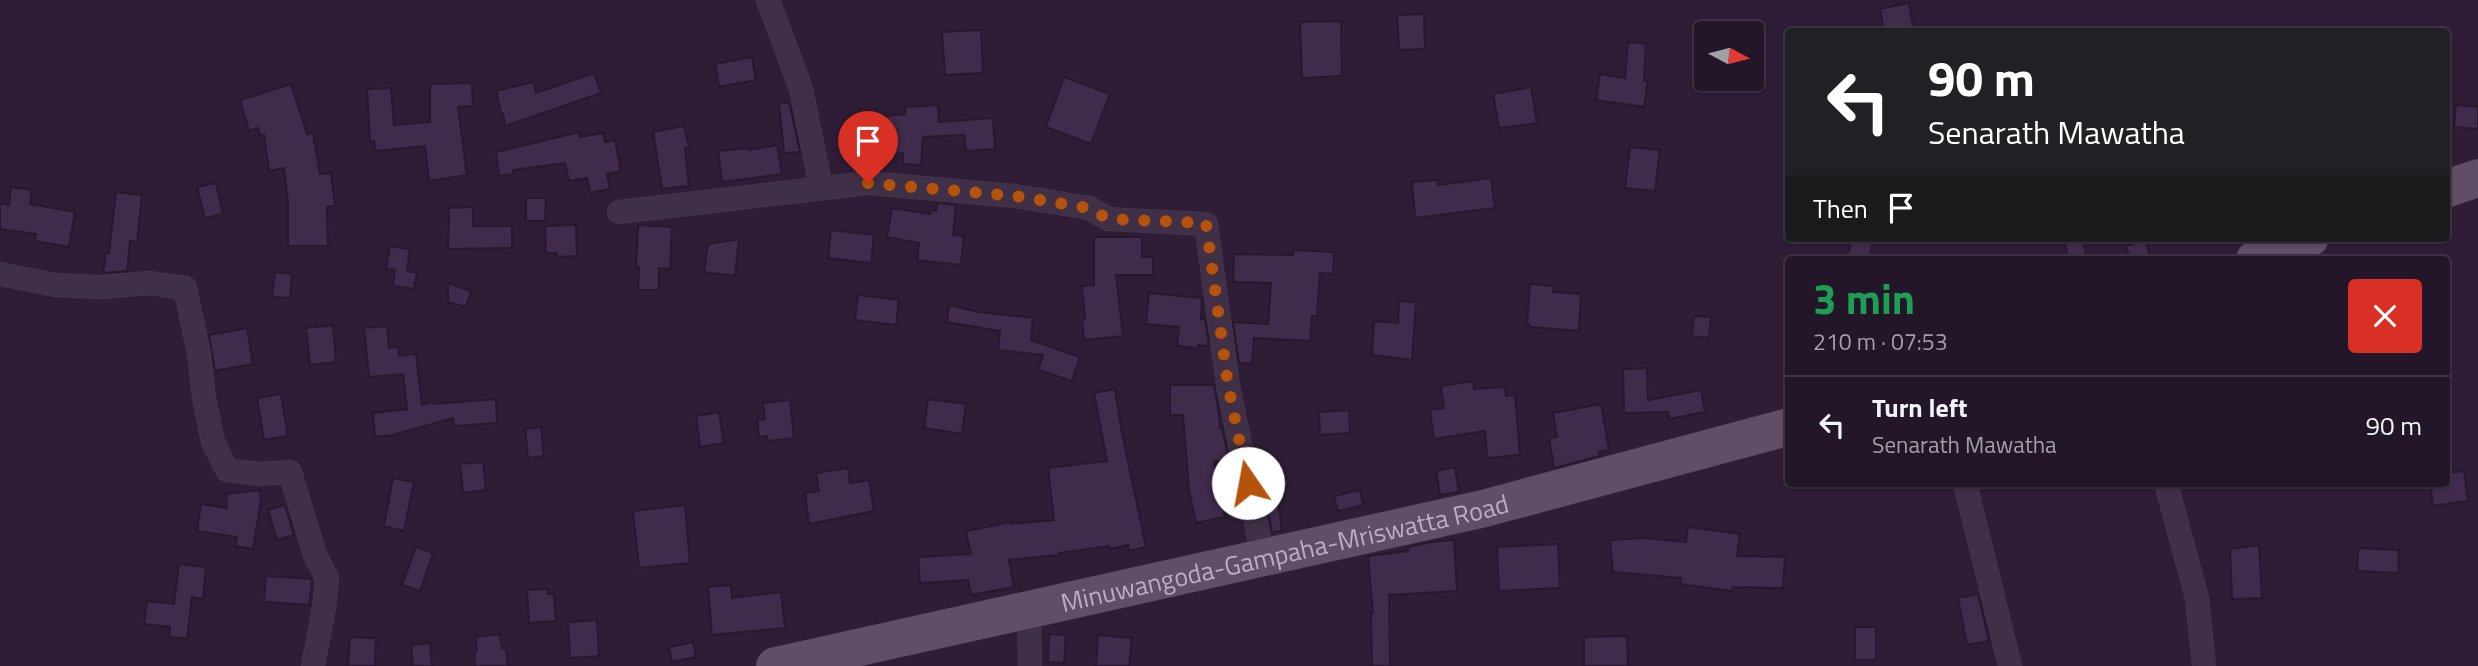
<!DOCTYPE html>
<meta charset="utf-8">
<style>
:root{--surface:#231629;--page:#2b1f31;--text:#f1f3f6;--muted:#a39fa8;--line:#403546}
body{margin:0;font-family:"Titillium Web",sans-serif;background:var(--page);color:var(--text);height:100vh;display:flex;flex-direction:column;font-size:26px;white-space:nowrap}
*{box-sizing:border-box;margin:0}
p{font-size:23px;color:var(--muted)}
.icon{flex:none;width:38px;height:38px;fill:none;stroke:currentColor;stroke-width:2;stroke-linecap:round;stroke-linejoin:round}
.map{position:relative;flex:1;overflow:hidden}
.side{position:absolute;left:1785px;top:256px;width:665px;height:231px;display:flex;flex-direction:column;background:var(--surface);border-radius:7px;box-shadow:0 2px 5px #0004,0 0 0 2px var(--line)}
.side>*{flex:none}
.hud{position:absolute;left:1785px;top:28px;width:665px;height:214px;border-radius:7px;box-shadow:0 2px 5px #0004,0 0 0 2px var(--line);background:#202124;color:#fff;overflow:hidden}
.needle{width:46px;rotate:97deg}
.controls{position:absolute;left:1694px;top:21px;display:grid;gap:14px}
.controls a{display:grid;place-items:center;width:70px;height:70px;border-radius:7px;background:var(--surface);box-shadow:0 2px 5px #0004,0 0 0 2px var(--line);font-size:35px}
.pin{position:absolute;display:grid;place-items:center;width:60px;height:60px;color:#fff;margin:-72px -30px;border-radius:50% 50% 50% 0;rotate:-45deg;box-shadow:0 0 7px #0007}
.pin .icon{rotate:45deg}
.me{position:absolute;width:77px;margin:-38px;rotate:348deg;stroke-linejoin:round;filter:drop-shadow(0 0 5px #0008)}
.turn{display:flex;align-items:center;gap:24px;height:147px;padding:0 28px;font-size:32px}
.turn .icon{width:91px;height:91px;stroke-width:2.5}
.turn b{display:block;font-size:49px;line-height:60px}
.then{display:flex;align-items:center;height:66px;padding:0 28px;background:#0003;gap:14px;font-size:26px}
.round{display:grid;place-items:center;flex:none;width:74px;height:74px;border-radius:7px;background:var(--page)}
.summary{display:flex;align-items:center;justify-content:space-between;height:119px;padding:0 28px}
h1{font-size:42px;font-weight:700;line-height:52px;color:#1e9e55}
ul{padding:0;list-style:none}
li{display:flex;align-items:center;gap:21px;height:98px;padding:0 28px;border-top:2px solid var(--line)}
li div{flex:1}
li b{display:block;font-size:26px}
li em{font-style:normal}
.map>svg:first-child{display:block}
.building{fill:#412b4c;stroke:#27182e;stroke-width:2}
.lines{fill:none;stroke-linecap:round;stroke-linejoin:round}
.street-casing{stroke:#4a3a51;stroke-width:24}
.primary-casing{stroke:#4a3a51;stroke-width:38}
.street{stroke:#403047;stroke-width:23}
.primary{stroke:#604e68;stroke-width:37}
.route{stroke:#b45309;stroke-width:12;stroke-dasharray:0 21.6}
.labels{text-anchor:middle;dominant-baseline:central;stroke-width:7;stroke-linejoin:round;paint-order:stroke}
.street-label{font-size:26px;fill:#beaac5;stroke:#25162c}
</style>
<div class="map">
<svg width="2478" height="666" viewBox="0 0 2478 666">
<rect width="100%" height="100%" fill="#2f1d37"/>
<path class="building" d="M1909,3L1914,32H1884L1880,9Z
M1424,14L1425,49L1399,50L1397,15Z
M1341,21L1342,76L1302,78L1300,22Z
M981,30L983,73L945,75L942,32Z
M1628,42L1646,44L1644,81H1648L1644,107L1596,100L1600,74L1625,78Z
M752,57L756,80L719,87L715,64Z
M594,73L601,93L505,126L503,113H501L496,91L533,82L536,93Z
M1064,77L1110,94L1091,144L1046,127Z
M472,83L473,106L458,107L467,175L429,181L425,146L375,151L374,141H370L367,89L391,88L394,125L430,122V84Z
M291,84L307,134L313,133L320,174L331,173L335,206L327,207L328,246H288V202L284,168L269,171L264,135L260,136L258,128L249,131L240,100Z
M1531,87L1537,123L1499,128L1493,94Z
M789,102L800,152L784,153L779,104Z
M938,105L939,122L993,118L995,149L966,151L964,135L923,137L921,165L903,164V153L859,158L855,119L905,114V107Z
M2456,105L2478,107V129L2454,127Z
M684,126L689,147L685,148L689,186L662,189L653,132Z
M579,132L580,137L603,133L605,142L615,140L621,171L607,174L610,189L590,193L587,178L569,181L565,163L513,170V174L499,176L496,152Z
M777,145L782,174L722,182L718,151L749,148V150Z
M1630,147L1660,150L1655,191L1625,188Z
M1491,178L1495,208L1415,218L1412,182L1438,180V185Z
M216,183L223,214L205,218L197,187Z
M11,187L32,190L30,204L75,212L69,247L35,241L36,234L0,229V203L9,205Z
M116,192L142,195L137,242L130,241L127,271L103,273L106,253H109Z
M526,198H546L545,221H526Z
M937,203L956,205L953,235L964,236L961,265L917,260L919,243L887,237L892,208L930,214V210L936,211Z
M473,207V226H512V248L448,249L449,208Z
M576,225L577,256L557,257V253H546L545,226Z
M638,225L672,227L670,269L659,268V290H638L639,267H636Z
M831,230L874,235L871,263L828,258Z
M1094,237H1142V257H1153V275H1116L1123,336L1084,340L1082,320L1085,319L1082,286L1094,285Z
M1852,238H1874L1869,259H1847Z
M2075,238H2082L2088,259H2069L2064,241Z
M739,239L735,276L704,272L708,244Z
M2145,240L2151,259H2130L2126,246Z
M390,246L410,249L407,271L417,273L414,289L393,286L395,270L386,269Z
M1293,250L1334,252L1333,274L1320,273L1317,316H1312L1310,341L1254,338L1252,364L1239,363L1233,322L1268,324L1271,283L1233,282L1234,254L1293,255Z
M275,272L292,274L290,298L272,297Z
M448,283L471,291L466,307L448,302Z
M1530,284L1554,286L1553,292L1581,294L1579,331L1530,327L1529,324H1527Z
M1149,293L1202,298L1201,319H1205L1209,346L1198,345V348L1177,346L1179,327L1146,324Z
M858,295L899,300L896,325L855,320Z
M1399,301L1416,302L1412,360L1372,355L1374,321L1398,323Z
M949,305L979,312L1033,318L1031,340L1080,357L1072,381L1038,370L1043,355L998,350L1000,331L947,322Z
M1694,316L1711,317L1709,338L1692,336Z
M333,325L336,362L310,365L306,328Z
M387,326L389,348L398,347L399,356L416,354L422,405L433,402L434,404L496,399L497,423L454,426L453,418L393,435L375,437L373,413L407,409L403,374L369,377L364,328Z
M247,328L253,364L215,371L209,335Z
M1647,368L1648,400L1701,390L1705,412L1669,419L1668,412L1624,413L1623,369Z
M1473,381L1474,389L1505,387L1506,396L1515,395L1520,455L1487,458L1485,431L1434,439L1430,410L1444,408L1441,386Z
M1170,385H1214L1219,413L1220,428H1222L1229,460L1214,462L1225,517L1196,523L1189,490L1183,415H1170Z
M1115,389L1122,433L1146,547L1129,551L1128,545L1110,549L1109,546L1059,553V555L1009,560L1014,587L971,595L968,580L920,583L918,557L971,554L966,531L1011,522V524L1054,520L1048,468L1107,461L1094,393Z
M281,394L288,436L264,440L257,398Z
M928,399L966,404L962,434L924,428Z
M790,400L794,438L768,441L767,436L759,437L757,420L765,419L763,403Z
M1601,404L1609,450L1599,452L1600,456L1554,468L1549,438L1557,437L1553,413Z
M1349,410L1350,433L1320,435L1319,412Z
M719,412L724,443L700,447L696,416Z
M541,427L544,456L528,458L525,429Z
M483,462L486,490L463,493L460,464Z
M1455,467L1459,492L1440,495L1436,471Z
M848,468L850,483L869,480L874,511L809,524L805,493L819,491L816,473Z
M2464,471L2468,501L2433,506L2430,483H2446V473Z
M393,478L414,482L404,531L384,526Z
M1276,483L1282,531L1272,532L1263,485Z
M260,490L261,500L253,549L235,546L237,537L197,531L201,504L227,508L226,494Z
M1360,490L1363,505L1338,511L1334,496Z
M285,505L294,535L277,540L268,510Z
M685,505L690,563L639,568L633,511Z
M1688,527L1740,534L1737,556L1785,557L1783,588L1733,587L1732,591L1680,584L1681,578L1613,572L1610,540L1644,538L1686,542Z
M1454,540L1457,591L1389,595L1390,666H1372L1371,613H1373L1368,556L1408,551V547L1432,542Z
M1558,544L1560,588L1499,591L1497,547Z
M2259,545L2262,598L2232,599L2230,549Z
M416,547L433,553L420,591L402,585Z
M2358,548L2399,550L2398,573L2357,571Z
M179,564L206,567L203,599L192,597L187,639L170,637V627L144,624L147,601L174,604Z
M266,576L311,579L312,584L309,605L264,602Z
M731,585L732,598L781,592L785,628L712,635L708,587Z
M548,589V594H554L556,621L529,623L527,590Z
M1978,594L1989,641L1967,645L1958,598Z
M597,620L599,656L570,658L568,622Z
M1855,627H1876V660H1855Z
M500,634L502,648H506L508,666H475L474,652L477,651L475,637Z
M1049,634L1066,635L1064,663L1048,662Z
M1098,635L1132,638L1129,666H1096Z
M1627,636L1628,666H1584V637Z
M350,637L376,638L375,666H348Z
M693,642L696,657L672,662L669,647Z
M430,643L432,666H413L411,645Z"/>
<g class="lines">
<defs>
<path id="street" d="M768,0L801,89L821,187
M619,212L868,183L1015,196L1089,208L1108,219L1206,224L1228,385L1263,557
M0,274L55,285L102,287L149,283L185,288L199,353L204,398L213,442L227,470L259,474L290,472L315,555L327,578L324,608L313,666
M1965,483L2010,666
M2166,483L2197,598L2204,666
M1029,608L1030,666"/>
<g id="primary">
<path d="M2446,189L2478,178"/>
<path d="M2255,259L2310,238"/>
<path id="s1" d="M775,666L1482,509L1788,427"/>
</g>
</defs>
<use href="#street" class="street-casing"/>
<use href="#primary" class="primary-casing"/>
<use href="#street" class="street"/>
<use href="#primary" class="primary"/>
</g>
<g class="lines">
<path class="route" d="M868,183L1015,196L1089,208L1108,219L1206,223L1228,385L1248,483"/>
</g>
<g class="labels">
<g class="street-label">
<text stroke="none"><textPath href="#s1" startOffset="522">Minuwangoda-Gampaha-Mriswatta Road</textPath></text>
</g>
</g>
</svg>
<div class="controls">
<a><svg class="needle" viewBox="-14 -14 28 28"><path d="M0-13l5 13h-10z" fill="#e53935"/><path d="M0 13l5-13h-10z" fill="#a39fa8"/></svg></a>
</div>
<div class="pin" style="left:868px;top:183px;background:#d93025"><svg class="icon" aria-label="arrive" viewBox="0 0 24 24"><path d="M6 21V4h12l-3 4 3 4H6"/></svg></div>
<svg class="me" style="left:1248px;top:483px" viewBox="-20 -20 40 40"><circle r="19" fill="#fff"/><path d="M0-13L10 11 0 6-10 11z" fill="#b45309"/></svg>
<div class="hud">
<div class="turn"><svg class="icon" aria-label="left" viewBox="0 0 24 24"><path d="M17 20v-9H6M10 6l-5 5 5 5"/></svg><div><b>90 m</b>Senarath Mawatha</div></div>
<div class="then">Then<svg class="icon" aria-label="arrive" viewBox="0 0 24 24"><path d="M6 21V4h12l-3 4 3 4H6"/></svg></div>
</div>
<section class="side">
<div class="summary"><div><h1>3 min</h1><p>210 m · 07:53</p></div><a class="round" style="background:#d93025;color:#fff"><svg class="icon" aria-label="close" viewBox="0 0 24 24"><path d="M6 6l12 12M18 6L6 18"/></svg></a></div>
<ul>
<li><svg class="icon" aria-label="left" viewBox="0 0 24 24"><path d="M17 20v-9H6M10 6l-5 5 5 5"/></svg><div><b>Turn left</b><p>Senarath Mawatha</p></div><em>90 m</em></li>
</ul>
</section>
</div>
